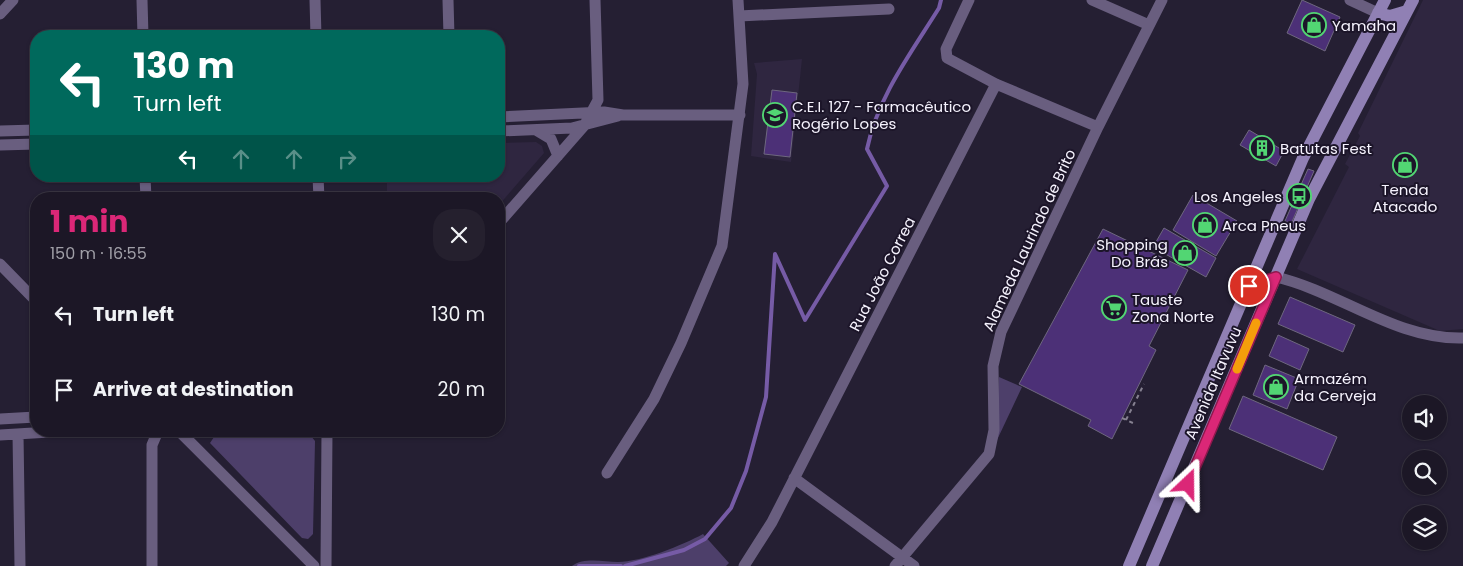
<!DOCTYPE html>
<meta charset="utf-8">
<style>
:root{--surface:#1c1726;--page:#25202e;--text:#f1f3f6;--muted:#a09fa7;--line:#3a3643;--accent:#db2777}
body{margin:0;font-family:Poppins,sans-serif;background:var(--page);color:var(--text);height:100vh;display:flex;flex-direction:column;font-size:19px;white-space:nowrap}
*{box-sizing:border-box;margin:0}
p{font-size:16px;color:var(--muted)}
.icon{flex:none;width:28px;height:28px;fill:none;stroke:currentColor;stroke-width:2;stroke-linecap:round;stroke-linejoin:round}
.map{position:relative;flex:1;overflow:hidden}
.sheet{position:absolute;left:30px;top:192px;width:475px;height:245px;display:flex;flex-direction:column;background:var(--surface);border-radius:20px;box-shadow:0 1px 4px #0004,0 0 0 1px var(--line)}
.sheet>*{flex:none}
.hud{position:absolute;left:30px;top:30px;width:475px;height:152px;border-radius:20px;box-shadow:0 1px 4px #0004,0 0 0 1px var(--line);background:#00695c;color:#fff;overflow:hidden}
.controls{position:absolute;left:1402px;top:395px;display:grid;gap:10px}
.controls a{display:grid;place-items:center;width:45px;height:45px;border-radius:50%;background:var(--surface);box-shadow:0 1px 4px #0004,0 0 0 1px var(--line);font-size:25px}
.pin{position:absolute;display:grid;place-items:center;width:42px;height:42px;color:#fff;margin:-21px;border:2px solid #fff;border-radius:50%;box-shadow:0 1px 5px #0007}
.me{position:absolute;width:55px;margin:-28px;rotate:23deg;stroke-linejoin:round;filter:drop-shadow(0 0 4px #0008)}
.turn{display:flex;align-items:center;gap:18px;height:105px;padding:0 20px;font-size:22px}
.turn .icon{width:65px;height:65px;stroke-width:2.5}
.turn b{display:block;font-size:35px;line-height:42px}
.lanes{display:flex;align-items:center;height:48px;padding:0 20px;background:#0003;justify-content:center;gap:25px;direction:ltr}
.lanes .off{opacity:.35}
.round{display:grid;place-items:center;flex:none;width:52px;height:52px;border-radius:20px;background:var(--page)}
.headline{display:flex;align-items:center;justify-content:space-between;height:85px;padding:0 20px}
h1{font-size:30px;font-weight:700;line-height:38px;color:var(--accent)}
ul{padding:0;list-style:none}
li{display:flex;align-items:center;gap:15px;height:75px;padding:0 20px}
li div{flex:1}
li b{display:block;font-size:19px}
li em{font-style:normal}
.map>svg:first-child{display:block}
.built{fill:#2f2640}
.green{fill:#4d3f6a}
.lines{fill:none;stroke-linecap:round;stroke-linejoin:round}
.stream{stroke:#765ba6;stroke-width:4}
.building{fill:#4c3077;stroke:#6e677f}
.path{stroke:#868191;stroke-width:2;stroke-dasharray:4 4;stroke-linecap:butt}
.street{stroke:#695e7f;stroke-width:11}
.secondary{stroke:#9080b4;stroke-width:12}
.route-casing{stroke:#8e194d;stroke-width:12}
.route{stroke:#db2777;stroke-width:9}
.slow{stroke:#f59e0b;stroke-width:9}
.labels{text-anchor:middle;dominant-baseline:central;stroke-width:4;stroke-linejoin:round;paint-order:stroke}
.poi-label{font-size:15px;fill:#f5f2fd;stroke:#1c1529;text-anchor:start}
.street-label{font-size:15px;fill:#f5f2fd;stroke:#1c1529}
</style>
<div class="map">
<svg width="1463" height="566" viewBox="0 0 1463 566">
<rect width="100%" height="100%" fill="#251f33"/>
<path class="built" d="M1423,0H1463V329L1440,331L1297,269L1349,167L1345,164L1360,136L1358,133Z
M802,59L791,162L751,156L757,74L754,63Z
M536,142L542,146L544,153L499,205V199H387V176H499V143Z"/>
<path class="green" d="M999,377L1022,387L997,440Z
M306,435L311,436L315,441L313,534L308,539L302,538L210,443L214,437Z
M703,534L729,563L726,566H572C584,557 604,562 618,562C641,562 683,545 703,534Z"/>
<g class="lines">
<path class="stream" d="M579,566H621
M625,566L684,550L705,539L731,508L746,471L766,397L775,254L805,320L887,186L867,149C878,96 911,53 939,8L941,0"/>
</g>
<path class="building" d="M1302,0L1340,17L1325,51L1287,33Z
M772,90L797,93L790,157L764,154Z
M1249,130L1284,151L1276,166L1240,145Z
M1308,169L1314,171L1291,224L1285,221Z
M1193,195L1237,221L1216,256L1173,230Z
M1164,228L1216,258L1206,277L1153,247Z
M1103,229L1188,270L1149,346L1156,350L1112,439L1088,426L1091,420L1019,384Z
M1290,297L1355,325L1343,352L1278,324Z
M1278,335L1309,349L1300,370L1269,356Z
M1265,365L1299,379L1287,409L1253,395Z
M1243,396L1337,437L1323,470L1229,429Z"/>
<g class="lines">
<path class="path" d="M1122,418L1135,424
M1126,420L1144,384"/>
<path class="street" d="M142,0L143,36
M315,0L316,36
M448,0L449,36
M969,0L946,49L947,58L996,84L1098,127
M1092,0L1149,25
M1350,0L1378,13
M0,14L13,0
M739,16L889,9
M499,117L604,112L623,115H740
M536,130L551,139L558,156
M0,131L36,130
M499,131L572,128L618,116
M0,145L36,144
M145,176L146,199
M318,176L319,199
M499,223L584,126L598,100L595,0
M0,264L36,301
M1276,277C1340,292 1396,340 1463,338
M0,419L36,417
M179,431L314,566
M18,434L20,566
M0,435L66,431
M607,473L654,399L681,343L722,246L743,84L738,0
M794,478L914,566
M152,566V445L158,431
M326,566L327,431
M744,566L772,522L996,84
M895,566L989,454L994,430L993,366L1001,332L1098,127L1162,0"/>
<path class="secondary" d="M1378,13L1390,16L1407,11
M1129,566L1303,158L1385,0
M1152,566L1309,199L1413,0"/>
</g>
<g class="lines">
<defs>
<path id="route" d="M1188,484L1276,277L1249,286"/>
</defs>
<use href="#route" class="route-casing"/>
<use href="#route" class="route"/>
<path class="slow" d="M1237,369L1256,323"/>
</g>
<defs>
<symbol id="shop-ring" viewBox="-11 -11 22 22"><circle r="9.5" fill="#1c1529" stroke="#52d673" stroke-width="1.5"/><path d="M-5-2.5h2.3a2.7 3.5 0 0 1 5.4 0H5L5.5 6h-11ZM-1.5-2.5h3a1.5 2.3 0 0 0-3 0Z" fill="#52d673"/></symbol>
<symbol id="school-ring" viewBox="-11 -11 22 22"><circle r="9.5" fill="#1c1529" stroke="#52d673" stroke-width="1.5"/><path d="M0-5L7-2L0 1L-7-2ZM-4 1L0 2.5L4 1V4Q0 6-4 4Z" fill="#52d673"/></symbol>
<symbol id="building-ring" viewBox="-11 -11 22 22"><circle r="9.5" fill="#1c1529" stroke="#52d673" stroke-width="1.5"/><path d="M-4-6H4V6H1V3H-1V6H-4ZM-2.5-4.3h1.7v1.8h-1.7ZM.8-4.3h1.7v1.8H.8ZM-2.5-1h1.7V.8h-1.7ZM.8-1h1.7V.8H.8Z" fill="#52d673"/></symbol>
<symbol id="bus-ring" viewBox="-11 -11 22 22"><circle r="9.5" fill="#1c1529" stroke="#52d673" stroke-width="1.5"/><path d="M-5-6H5V4H4V6H2V4H-2V6H-4V4H-5ZM-3.5-4V0h7V-4ZM-3.5 1.2v1.5H-2V1.2ZM2 1.2v1.5H3.5V1.2Z" fill="#52d673"/></symbol>
<symbol id="supermarket-ring" viewBox="-11 -11 22 22"><circle r="9.5" fill="#1c1529" stroke="#52d673" stroke-width="1.5"/><path d="M-6-5.5h2.5l.6 2H6L4.5 2H-2.5L-4.4-4H-6ZM-1.5 3.2a1.3 1.3 0 1 0 .1 0ZM3 3.2a1.3 1.3 0 1 0 .1 0Z" fill="#52d673"/></symbol>
</defs>
<g fill-rule="evenodd">
<use href="#shop-ring" x="1300" y="11" width="28" height="28"/>
<use href="#school-ring" x="761" y="101" width="28" height="28"/>
<use href="#building-ring" x="1248" y="134" width="28" height="28"/>
<use href="#shop-ring" x="1391" y="151" width="28" height="28"/>
<use href="#bus-ring" x="1285" y="182" width="28" height="28"/>
<use href="#shop-ring" x="1191" y="211" width="28" height="28"/>
<use href="#shop-ring" x="1171" y="239" width="28" height="28"/>
<use href="#supermarket-ring" x="1100" y="294" width="28" height="28"/>
<use href="#shop-ring" x="1262" y="373" width="28" height="28"/>
</g>
<g class="labels">
<g class="poi-label">
<text x="1332" y="25">Yamaha</text>
<text x="792" y="106">C.E.I. 127 - Farmacêutico<tspan x="792" dy="17">Rogério Lopes</tspan></text>
<text x="1280" y="148">Batutas Fest</text>
<text x="1405" y="189" text-anchor="middle">Tenda<tspan x="1405" dy="17">Atacado</tspan></text>
<text x="1282" y="196" text-anchor="end">Los Angeles</text>
<text x="1222" y="225">Arca Pneus</text>
<text x="1168" y="244" text-anchor="end">Shopping<tspan x="1168" dy="17">Do Brás</tspan></text>
<text x="1132" y="299">Tauste<tspan x="1132" dy="17">Zona Norte</tspan></text>
<text x="1294" y="378">Armazém<tspan x="1294" dy="17">da Cerveja</tspan></text>
</g>
<g class="street-label">
<text transform="translate(1029 240) rotate(-65)">Alameda Laurindo de Brito</text>
<text transform="translate(882 274) rotate(-63)">Rua João Correa</text>
<text transform="translate(1213 383) rotate(-67)">Avenida Itavuvu</text>
</g>
</g>
</svg>
<div class="controls">
<a><svg class="icon" aria-label="sound" viewBox="0 0 24 24"><path d="M4 9h4l5-4v14l-5-4H4zM17 9q2 3 0 6"/></svg></a>
<a><svg class="icon" aria-label="search" viewBox="0 0 24 24"><circle cx="10" cy="10" r="6"/><path d="M15 15l6 6"/></svg></a>
<a><svg class="icon" aria-label="layers" viewBox="0 0 24 24"><path d="M12 4l9 5-9 5-9-5zM3 14l9 5 9-5"/></svg></a>
</div>
<div class="pin" style="left:1249px;top:286px;background:#d93025"><svg class="icon" aria-label="arrive" viewBox="0 0 24 24"><path d="M6 21V4h12l-3 4 3 4H6"/></svg></div>
<svg class="me" style="left:1188px;top:484px" viewBox="-20 -20 40 40"><path d="M0-17L14 15 0 8-14 15z" fill="#db2777" stroke="#fff" stroke-width="4"/></svg>
<div class="hud">
<div class="turn"><svg class="icon" aria-label="left" viewBox="0 0 24 24"><path d="M17 20v-9H6M10 6l-5 5 5 5"/></svg><div><b>130 m</b>Turn left</div></div>
<div class="lanes"><svg class="icon" aria-label="left" viewBox="0 0 24 24"><path d="M17 20v-9H6M10 6l-5 5 5 5"/></svg><svg class="icon off" aria-label="ahead" viewBox="0 0 24 24"><path d="M12 20V5M6 11l6-6 6 6"/></svg><svg class="icon off" aria-label="ahead" viewBox="0 0 24 24"><path d="M12 20V5M6 11l6-6 6 6"/></svg><svg class="icon off" aria-label="right" viewBox="0 0 24 24"><path d="M7 20v-9h11M14 6l5 5-5 5"/></svg></div>
</div>
<section class="sheet">
<div class="headline"><div><h1>1 min</h1><p>150 m · 16:55</p></div><a class="round"><svg class="icon" aria-label="close" viewBox="0 0 24 24"><path d="M6 6l12 12M18 6L6 18"/></svg></a></div>
<ul>
<li><svg class="icon" aria-label="left" viewBox="0 0 24 24"><path d="M17 20v-9H6M10 6l-5 5 5 5"/></svg><div><b>Turn left</b></div><em>130 m</em></li>
<li><svg class="icon" aria-label="arrive" viewBox="0 0 24 24"><path d="M6 21V4h12l-3 4 3 4H6"/></svg><div><b>Arrive at destination</b></div><em>20 m</em></li>
</ul>
</section>
</div>
